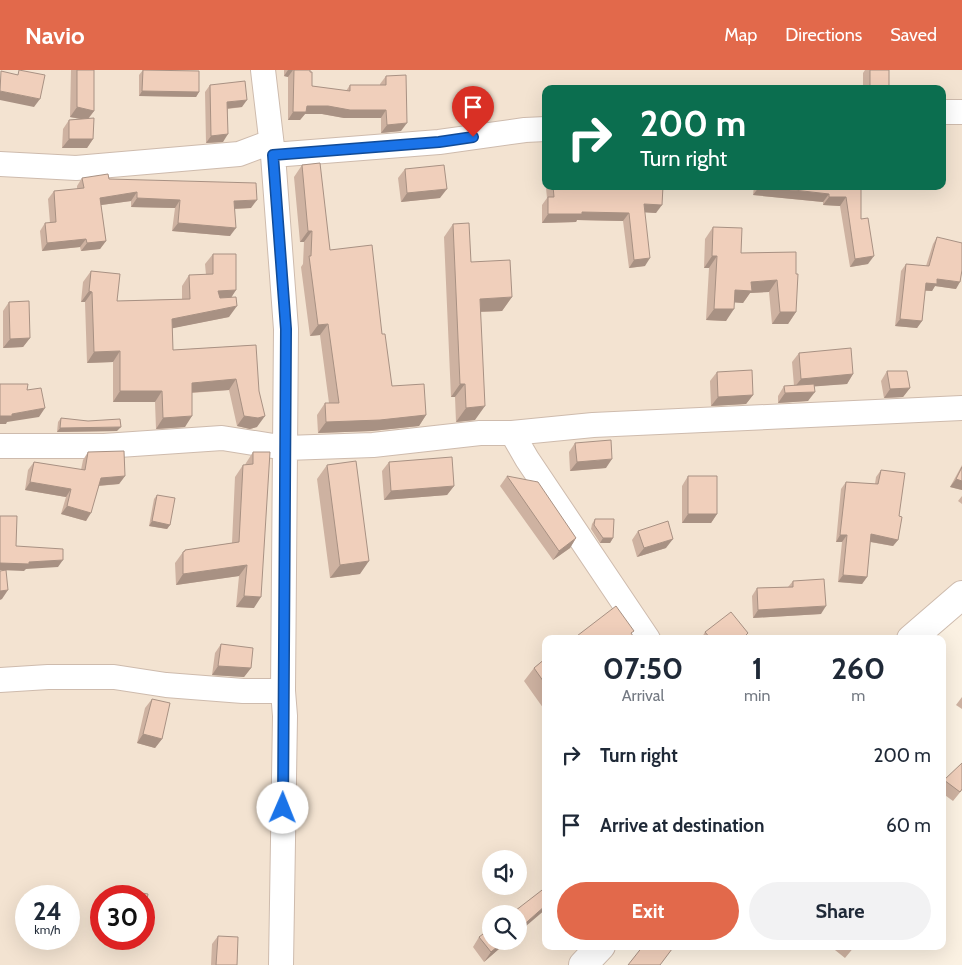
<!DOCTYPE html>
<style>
:root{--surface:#fff;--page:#f2f2f3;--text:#1f2937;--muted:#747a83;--accent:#e2694b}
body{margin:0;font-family:Cabin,sans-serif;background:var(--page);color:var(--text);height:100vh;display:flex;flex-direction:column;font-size:19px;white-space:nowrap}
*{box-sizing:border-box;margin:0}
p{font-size:16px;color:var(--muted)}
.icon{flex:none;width:28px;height:28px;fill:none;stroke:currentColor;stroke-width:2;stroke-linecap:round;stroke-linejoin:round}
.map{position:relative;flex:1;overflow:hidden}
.details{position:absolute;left:542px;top:565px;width:404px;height:315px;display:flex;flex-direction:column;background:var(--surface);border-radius:10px;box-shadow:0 5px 20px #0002}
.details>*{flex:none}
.top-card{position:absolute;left:542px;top:15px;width:404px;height:105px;border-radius:10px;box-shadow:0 5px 20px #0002;background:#0b6e4f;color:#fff;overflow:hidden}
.tools{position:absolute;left:482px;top:780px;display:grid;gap:10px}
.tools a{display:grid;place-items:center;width:45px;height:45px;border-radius:50%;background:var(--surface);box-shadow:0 5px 20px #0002;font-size:25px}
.speed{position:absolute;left:15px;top:815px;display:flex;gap:10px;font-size:25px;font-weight:700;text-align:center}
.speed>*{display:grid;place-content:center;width:65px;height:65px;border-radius:50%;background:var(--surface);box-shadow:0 5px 20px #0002;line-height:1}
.speed small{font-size:12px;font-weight:400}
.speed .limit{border:8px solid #d22;background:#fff;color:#111}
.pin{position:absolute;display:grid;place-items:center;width:42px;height:42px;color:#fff;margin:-51px -21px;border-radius:50% 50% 50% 0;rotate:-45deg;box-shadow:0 0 5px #0007}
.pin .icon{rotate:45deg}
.me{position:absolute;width:55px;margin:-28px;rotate:1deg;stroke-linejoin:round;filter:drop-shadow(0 0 4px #0008)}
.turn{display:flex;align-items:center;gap:18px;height:105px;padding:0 15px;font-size:22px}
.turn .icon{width:65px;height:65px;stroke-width:2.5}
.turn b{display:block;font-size:35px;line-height:42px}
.eta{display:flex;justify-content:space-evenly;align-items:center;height:85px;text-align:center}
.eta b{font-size:30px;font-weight:700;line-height:35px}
.primary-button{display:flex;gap:10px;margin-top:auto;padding:10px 15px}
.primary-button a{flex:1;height:58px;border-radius:30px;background:var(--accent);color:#fff;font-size:20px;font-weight:700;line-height:58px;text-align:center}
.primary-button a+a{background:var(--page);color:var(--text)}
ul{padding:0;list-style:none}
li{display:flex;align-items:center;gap:15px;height:70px;padding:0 15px}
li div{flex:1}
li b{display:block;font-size:19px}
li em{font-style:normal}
header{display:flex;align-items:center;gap:30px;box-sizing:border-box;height:70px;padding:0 25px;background:var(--accent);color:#fff}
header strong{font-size:24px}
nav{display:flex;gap:28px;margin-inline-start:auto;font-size:18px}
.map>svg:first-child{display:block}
.residential{fill:#f3e3d1;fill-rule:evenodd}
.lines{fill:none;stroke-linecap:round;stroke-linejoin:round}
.minor-casing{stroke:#cebbad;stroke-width:26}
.tertiary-casing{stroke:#cebbad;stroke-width:30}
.minor{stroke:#fff;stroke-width:24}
.tertiary{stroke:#fff;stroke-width:28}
.wall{fill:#ceb2a1}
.shaded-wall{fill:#a89183}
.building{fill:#f0cfbb;stroke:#a89183}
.route-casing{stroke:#114b97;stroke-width:12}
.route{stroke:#1a73e8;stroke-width:9}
</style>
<header>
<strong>Navio</strong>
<nav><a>Map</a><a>Directions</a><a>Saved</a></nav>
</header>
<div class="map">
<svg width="962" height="895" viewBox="0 0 962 895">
<rect width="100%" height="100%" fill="#fbf1e2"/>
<path class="residential" d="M0,0H962V518L910,569H546V876H592L573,895H0ZM546,19H942V116H546ZM491,789H519V816H491ZM26,826H69V869H26ZM101,826H144V869H101ZM491,844H519V871H491Z"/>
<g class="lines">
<defs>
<path id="minor" d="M263,0L273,85L286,259L283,621L285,646L281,895
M942,42H962
M273,85L439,72L525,60L546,59
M0,94L76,98L239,84L271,72
M512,363L527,389L648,569
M0,376H104L222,368L286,378L373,375L480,363H512L593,355L962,338
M0,610L48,607H114L166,615L243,621H283"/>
<path id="tertiary" d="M911,569L962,525
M583,895L601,876"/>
</defs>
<use href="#minor" class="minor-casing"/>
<use href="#tertiary" class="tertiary-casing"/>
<use href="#minor" class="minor"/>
<use href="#tertiary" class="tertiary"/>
</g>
<path class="wall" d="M71,0H94V41L89,48L93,69L87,78H62L63,59L69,50L80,49L70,47Z
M143,0L199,22L196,27L139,26V5Z
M284,0H310L312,16L346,21L350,15H380V14L386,6L401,61L381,63V48H344L322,44H305L300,50H288V7L284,6Z
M865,0H889V19H863V3Z
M210,15L242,37L228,39L223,72L206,73L205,22Z
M302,95L330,180L382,264L392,316L426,345L419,356L372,361L318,363L317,345L325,333H329L320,265L310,266L301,197L303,194L304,172H300L294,107Z
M405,99L440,128L401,132L398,108Z
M546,107V116H584V118H623V116H663L656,143L645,142V196L629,198L623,151L577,150L576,152L542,153V135L547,128L545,108Z
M82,108L109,109L251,138L235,139L230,166L172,161L175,138L131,137V131L101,135L106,171L100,179L81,181L80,177L42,181L40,161L45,153H50L48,129L54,121L77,119V116Z
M754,116H861V149L868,194L850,197L840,136L823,135V132L753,125Z
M453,154L471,192L512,227L502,241L481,242L475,350L456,352L455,327H451L444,167Z
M713,157L741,183L796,182V242L788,254H772L769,222L750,223L743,233L735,232L726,251L706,250L709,198H704L705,169Z
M937,167L956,219L935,216L932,221H925L922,251L917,258L895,256L901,201L906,194L926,196L933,174Z
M213,184L236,220L231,227L229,247L172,258L173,280L256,275L257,357L250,359L237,356L229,320L192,323L185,357L156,359L155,332H113V292L87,293L85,232H81L83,212L91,201L117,231L182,229V216L189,205H206L205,194Z
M9,232L30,268L23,277L3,278V241Z
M799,283L853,304L847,314L814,316L808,331L778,333V326L784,316H794L792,292Z
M887,301L910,318L903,327L884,328L881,311Z
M717,302L753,325L746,334L711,336L710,311Z
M61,348L117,361L57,362L58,352Z
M575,373L606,398L570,401L569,382Z
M88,382L125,406L119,414L99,416L86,451L61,444L66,427L25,420L28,400L34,392L81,400L83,390Z
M253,382L254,538L236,537L239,506L176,515L175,493L183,482H184L185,480L232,473L235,407L243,395H245L246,393Z
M389,392L454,416L447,425L384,430L382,401Z
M327,395L360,504L330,508L317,409Z
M962,395V420L950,417Z
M881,400L899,446L898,470L893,476L870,472L867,507L862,514L838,512L842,472H836L841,419L846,412L875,414L876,407Z
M507,406L576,468L570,478L553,490L500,416Z
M688,406L717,444L711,453H682V416Z
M157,425L170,455L167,459L149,456L154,429Z
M962,426V434L958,431Z
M595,449L613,468L610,473H600L591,459L592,454Z
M638,461L666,478L637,487L632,470Z
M793,511L821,544L753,548L752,526L757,518L788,517Z
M705,562L745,569H701Z
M221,574L251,598L244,607L212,605L215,583Z
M546,588V642L524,611L534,598Z
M962,627V639L956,635Z
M152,629L162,669L155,678L137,673L145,638Z
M944,710L962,720L953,731L942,723V713Z
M124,820L144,826H119Z
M218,866L237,895H211L212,874Z
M479,867L491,871H508L484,892L473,877Z
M830,876H855L845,888Z"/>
<path class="shaded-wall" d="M288,0H293L288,7L284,6Z
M0,21L40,29L34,37L0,30Z
M142,21L199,22L196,27L139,26Z
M247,30L242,37L222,39L227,32Z
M307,36H328L386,40L381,48H344L322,44H305L300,50H288L293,42Z
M77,37L94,41L87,50L70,47Z
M407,53L401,61L381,63L387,55Z
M228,64L223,72L206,73L211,66Z
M69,69H93L87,78H62Z
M759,117L829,124L823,132L753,125Z
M447,119L440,128L401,132L407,123Z
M137,122L131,131L94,136L100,128Z
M829,127H846L840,136L823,135Z
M137,128L180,130L175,138L131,137Z
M257,130L251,138L228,139L234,131Z
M644,134L662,135L656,143L638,142Z
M582,142L629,143L623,151L577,150L576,152L542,153L548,144Z
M178,153L236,158L230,166L172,161Z
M308,161H312L304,172H300Z
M86,169L80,177L42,181L47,173Z
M106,171L100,179L81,181L87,173Z
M712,186H717L709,198H704Z
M874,186L868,194L850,197L855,189Z
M650,188L645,196L629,198L634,190Z
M937,209L960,212L956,219L935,216L932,221L921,220L926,213Z
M777,210L769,222L750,223L743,233L727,232L735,220L751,212Z
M236,220L229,231H211L218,221Z
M89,221L92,222L85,232H81Z
M512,227L502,241L471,242L480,229Z
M237,236L229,247L164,260L172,249Z
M714,239H734L726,251L706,250Z
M780,242H796L788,254H772Z
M900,249L922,251L917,258L895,256Z
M328,254L320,265L310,266L318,255Z
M30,268L23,277L3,278L10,269Z
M120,281L113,292L87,293L94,282Z
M853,304L847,314L794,318L801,309Z
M236,309L229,320L184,323L192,313Z
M460,314H465L455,327H451Z
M910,318L903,327L884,328L890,319Z
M120,321H162L155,332H113Z
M815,322L808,331L778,333L785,323Z
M753,325L746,334L711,336L718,327Z
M485,336L475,350L456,352L466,338Z
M45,338L39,347L7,352L6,354H0V346Z
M426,345L419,356L372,361L318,363L326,352Z
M192,346L185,357L156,359L163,348Z
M244,346H265L257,357L250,359L237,356Z
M121,357L117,361L57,362L60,358Z
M612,389L606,398L570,401L577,392Z
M125,406L119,414L95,416L101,408Z
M956,409L962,411V420L950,417Z
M30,412L71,419L66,427L25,420Z
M454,416L447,425L384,430L391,421Z
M67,436L91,443L86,451L61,444Z
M688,444H717L711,453H682Z
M152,451L170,455L167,459L149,456Z
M871,464L898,470L893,476L866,471Z
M840,465H847L842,472H836Z
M576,468L570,478L553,490L559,481Z
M603,468H613L610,473H600Z
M673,469L666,478L637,487L644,478Z
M63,490L58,497L26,499L24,501L0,500V493Z
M369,491L360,504L330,508L340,495Z
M247,495L239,506L176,515L183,504Z
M843,505L867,507L862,514L838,512Z
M8,520L2,529L0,530V521Z
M244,526L261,527L254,538L236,537Z
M826,536L821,544L753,548L758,540Z
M218,596L251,598L244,607L212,605Z
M143,664L162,669L155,678L137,673Z
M546,835V839L519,862V859Z
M504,871H508L484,892L491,882Z"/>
<path class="building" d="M19,0L45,5L40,29L0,21L1,1L18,5Z
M77,0H94V41L77,37Z
M143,0L199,1V22L142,21Z
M294,0H310V2H312V16L350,21V15H386V6L406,5L407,53L387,55L386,40H350L328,36H307L306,42H293Z
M870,0H889V19H870Z
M245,11L247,30L227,32L228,64L211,66L210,15Z
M94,48L93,69H69V50Z
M320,93L330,180L372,175L382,264H385L392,316L424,314L426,345L380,350L326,352L325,333H339L328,254L318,255L309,186H311L312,161H308L302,95Z
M444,95L447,119L407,123L405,99Z
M108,104L109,109L256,113L257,130L234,131L236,158L178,153L180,130L137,128V122L100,128L106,171L87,173L86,169L47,173L45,153L56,152L54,121L84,118L82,108Z
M553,116H584V118H629V116H663L662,135L644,134L650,188L634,190L629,143L582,142V144H548V127H554Z
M759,116H861V149L868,148L874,186L855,189L846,127H829V124Z
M469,153L471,192L510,190L512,227L480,229L485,336L466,338L465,314H460L453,154Z
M713,157L742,158L741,183L796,182V204H798L796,242H780L777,210L751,212L752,221L735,220L734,239H714L717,186H712Z
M937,167L962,173V200L960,212L937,209V214L926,213L922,251L900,249L906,194L929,196Z
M213,184H236V220L218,221L220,228L236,227L237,236L172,249L173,280L256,275L259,321L265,346L258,348L244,346L236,309L192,313V346L163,348L162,321H120V281L94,282L92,222L89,221L91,201L120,204L117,231L190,229L189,205L213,204Z
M29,231L30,268L10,269L9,232Z
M851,278L853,304L801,309L799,283Z
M752,300L753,325L718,327L717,302Z
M887,301H907L910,318L890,319Z
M0,314H28L27,320L41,318L45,338L12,344V346H0Z
M814,314L815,322L785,323L784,316Z
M61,348L88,351L120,349L121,357L60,358Z
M611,370L612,389L577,392L575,373Z
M124,381L125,406L101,408L91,443L67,436L71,419L30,412L34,392L85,400L88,382Z
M253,382H270L261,527L244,526L247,495L183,504V482L185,481V480L239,472L243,395L253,394Z
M452,387L454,416L391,421L389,392Z
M356,391L369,491L340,495L327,395Z
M962,397V411L956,409Z
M881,400L905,403L899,446L902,447L898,470L871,464L867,507L843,505L847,465H840L846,412L878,414Z
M507,406L538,412L576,468L559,481Z
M688,406H717V444H688Z
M157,425L175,428L170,455L152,451Z
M0,446H17L16,476L63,479V490L29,492V494L0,493Z
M595,449H614L613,468H603L594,455Z
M668,451L673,469L644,478L638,461Z
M6,500L8,520L0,521V501Z
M824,509L826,536L758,540L757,518L793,517V511Z
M616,536L634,561L631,563L635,569H573Z
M731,542L748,563L742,569H711L705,562Z
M221,574L253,578L251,598L218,596Z
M546,588V615L534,598Z
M152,629L170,633L162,669L143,664Z
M962,693V719L960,722L944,710Z
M546,817V835L519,859V844H511Z
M124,820L148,824L144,845V826H123Z
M491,858V871H504L491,882L479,867Z
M218,866L238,867L237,895H216Z
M643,876H669L672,879L660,895H628Z
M848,876H854L852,879Z"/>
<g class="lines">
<defs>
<path id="route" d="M283,738L286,259L273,85L439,72L473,67"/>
</defs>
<use href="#route" class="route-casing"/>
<use href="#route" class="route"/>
</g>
</svg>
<div class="tools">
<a><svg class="icon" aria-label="sound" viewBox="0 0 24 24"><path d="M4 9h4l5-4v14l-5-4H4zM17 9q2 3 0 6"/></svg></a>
<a><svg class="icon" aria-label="search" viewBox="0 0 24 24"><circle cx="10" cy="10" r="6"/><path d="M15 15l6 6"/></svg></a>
</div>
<div class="speed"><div>24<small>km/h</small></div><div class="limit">30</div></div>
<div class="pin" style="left:473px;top:67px;background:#d93025"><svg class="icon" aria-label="arrive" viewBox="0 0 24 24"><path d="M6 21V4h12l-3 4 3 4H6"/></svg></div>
<svg class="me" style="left:283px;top:738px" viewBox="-20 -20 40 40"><circle r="19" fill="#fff"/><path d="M0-13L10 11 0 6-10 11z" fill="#1a73e8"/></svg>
<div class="top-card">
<div class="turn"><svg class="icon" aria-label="right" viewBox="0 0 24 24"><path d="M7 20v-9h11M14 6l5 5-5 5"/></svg><div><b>200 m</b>Turn right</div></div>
</div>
<section class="details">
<div class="eta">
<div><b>07:50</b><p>Arrival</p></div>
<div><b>1</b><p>min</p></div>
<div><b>260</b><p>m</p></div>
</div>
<ul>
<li><svg class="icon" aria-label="right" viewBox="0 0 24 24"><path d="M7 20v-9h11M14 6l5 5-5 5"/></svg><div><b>Turn right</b></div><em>200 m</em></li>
<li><svg class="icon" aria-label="arrive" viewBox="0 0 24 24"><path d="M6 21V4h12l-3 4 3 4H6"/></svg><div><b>Arrive at destination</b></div><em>60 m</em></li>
</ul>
<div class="primary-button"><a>Exit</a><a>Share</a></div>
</section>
</div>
